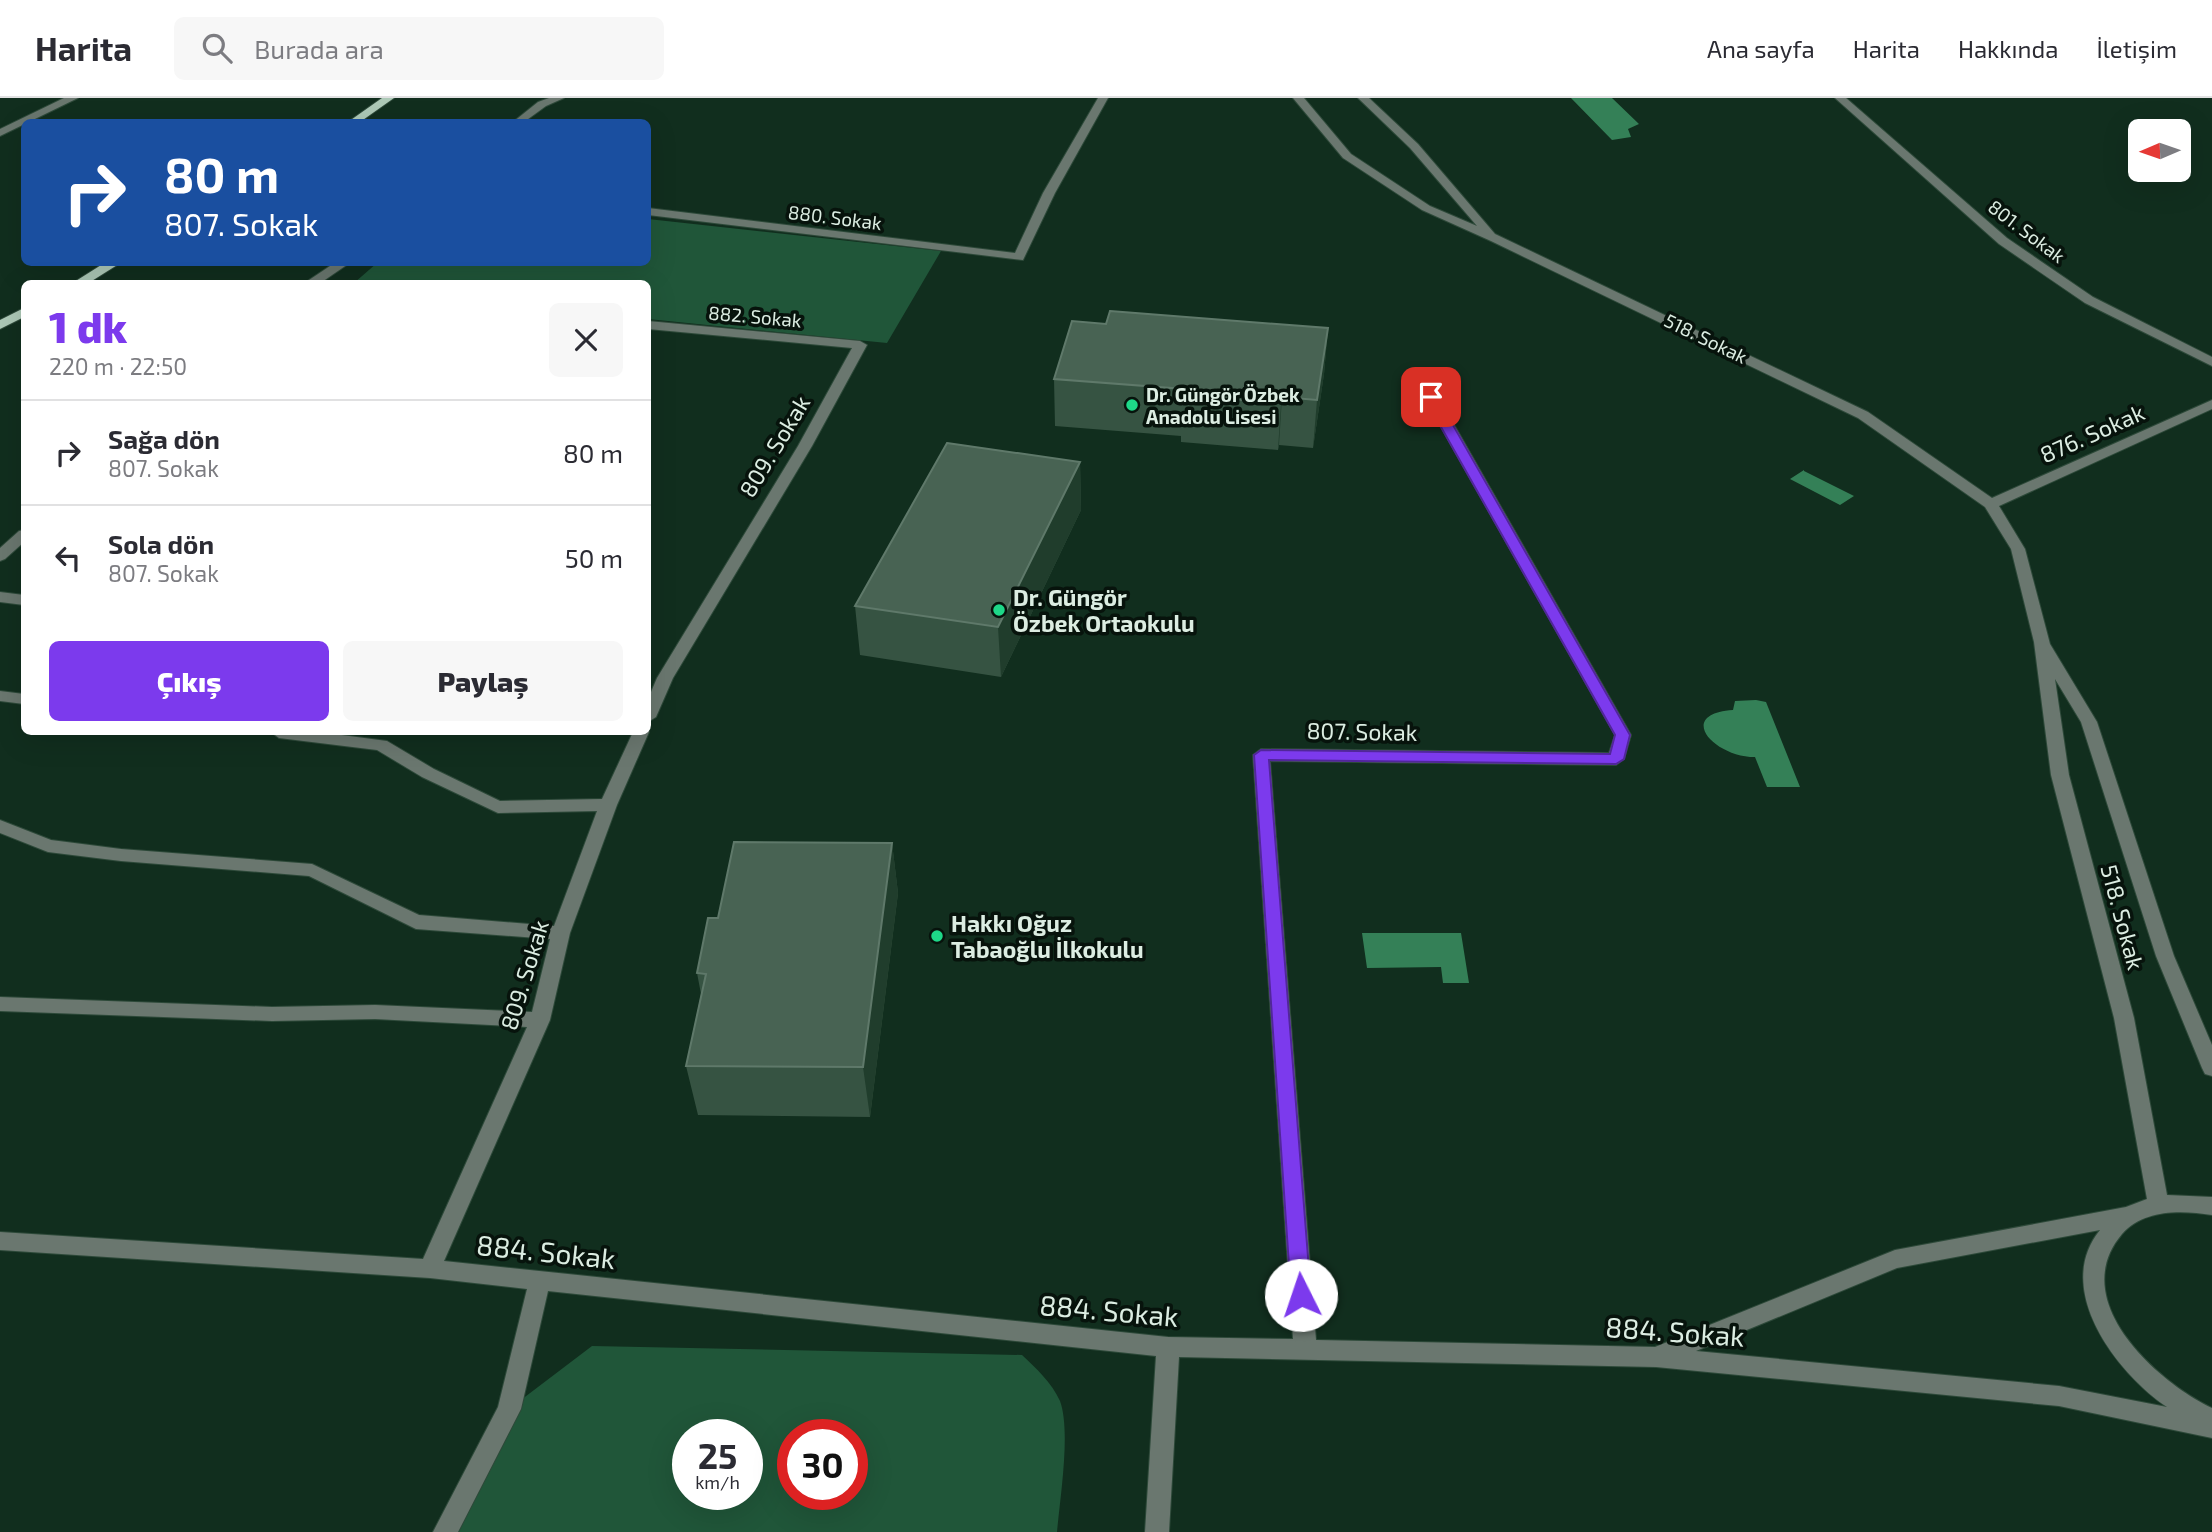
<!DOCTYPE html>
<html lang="tr">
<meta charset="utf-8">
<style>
:root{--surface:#fff;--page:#f7f7f7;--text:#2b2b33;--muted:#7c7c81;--line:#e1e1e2;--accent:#7c3aed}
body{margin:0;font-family:"Exo 2",sans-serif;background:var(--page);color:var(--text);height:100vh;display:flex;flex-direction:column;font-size:26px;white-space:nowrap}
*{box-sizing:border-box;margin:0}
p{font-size:23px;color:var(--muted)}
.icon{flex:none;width:38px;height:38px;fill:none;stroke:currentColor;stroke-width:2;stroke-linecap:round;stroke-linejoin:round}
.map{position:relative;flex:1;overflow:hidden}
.panel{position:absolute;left:21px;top:182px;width:630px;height:455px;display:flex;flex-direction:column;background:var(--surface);border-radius:10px;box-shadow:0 7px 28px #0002}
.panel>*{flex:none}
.top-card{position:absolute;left:21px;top:21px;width:630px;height:147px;border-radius:10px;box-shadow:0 7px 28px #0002;background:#1a4fa0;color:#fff;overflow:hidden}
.needle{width:46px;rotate:268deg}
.controls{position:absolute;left:2128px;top:21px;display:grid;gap:14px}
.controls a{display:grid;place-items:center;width:63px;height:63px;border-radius:10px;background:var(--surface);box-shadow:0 7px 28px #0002;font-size:35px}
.speed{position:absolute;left:672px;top:1321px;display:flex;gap:14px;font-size:35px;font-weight:700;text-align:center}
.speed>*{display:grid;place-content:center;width:91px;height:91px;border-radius:50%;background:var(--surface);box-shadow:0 7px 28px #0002;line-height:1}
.speed small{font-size:18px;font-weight:400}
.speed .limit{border:10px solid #d22;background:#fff;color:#111}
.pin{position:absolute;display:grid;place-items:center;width:60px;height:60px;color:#fff;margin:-30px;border-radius:14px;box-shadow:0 4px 10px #0006}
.me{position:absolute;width:77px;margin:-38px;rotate:356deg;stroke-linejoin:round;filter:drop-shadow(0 0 5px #0008)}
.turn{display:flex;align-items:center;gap:24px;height:147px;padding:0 28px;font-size:32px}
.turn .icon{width:91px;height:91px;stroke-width:2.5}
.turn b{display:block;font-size:49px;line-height:60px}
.round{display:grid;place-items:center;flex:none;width:74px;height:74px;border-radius:10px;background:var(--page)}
.head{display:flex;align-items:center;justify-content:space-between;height:119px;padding:0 28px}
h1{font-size:42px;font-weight:800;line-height:52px;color:var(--accent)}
.button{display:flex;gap:14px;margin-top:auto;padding:14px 28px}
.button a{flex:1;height:80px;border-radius:10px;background:var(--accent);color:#fff;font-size:28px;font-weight:800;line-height:80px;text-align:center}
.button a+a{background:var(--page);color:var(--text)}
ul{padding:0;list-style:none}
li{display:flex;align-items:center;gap:21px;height:105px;padding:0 28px;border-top:2px solid var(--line)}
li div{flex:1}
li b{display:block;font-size:26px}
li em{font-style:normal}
header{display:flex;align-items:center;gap:42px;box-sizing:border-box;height:98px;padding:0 35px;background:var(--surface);border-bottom:2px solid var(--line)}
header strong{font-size:33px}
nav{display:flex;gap:38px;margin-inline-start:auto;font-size:24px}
.search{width:490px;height:63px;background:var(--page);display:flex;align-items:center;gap:18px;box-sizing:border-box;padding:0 24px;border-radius:10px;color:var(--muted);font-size:26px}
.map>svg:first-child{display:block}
.green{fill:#205639;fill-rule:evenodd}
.water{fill:#348057}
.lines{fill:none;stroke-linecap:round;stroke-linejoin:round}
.minor-casing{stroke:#2d4939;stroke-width:2}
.major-casing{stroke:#2d4939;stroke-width:2}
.minor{fill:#6a776f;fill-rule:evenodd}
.major{fill:#adc9b7;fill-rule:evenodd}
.wall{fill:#365342}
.shaded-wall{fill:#203d2c}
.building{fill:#486353;stroke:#5f796a;stroke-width:2}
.route{fill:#7c3aed;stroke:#51269a;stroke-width:2}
.poi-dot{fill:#1ed888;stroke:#07130c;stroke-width:2.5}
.labels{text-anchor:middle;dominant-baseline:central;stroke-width:7;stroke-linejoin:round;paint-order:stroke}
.far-street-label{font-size:19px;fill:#dcede2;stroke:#07130c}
.far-poi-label{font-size:19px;font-weight:bold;fill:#dcede2;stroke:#07130c;text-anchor:start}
.street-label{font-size:23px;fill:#dcede2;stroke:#07130c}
.poi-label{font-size:23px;font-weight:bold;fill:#dcede2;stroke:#07130c;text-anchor:start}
.near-street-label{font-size:28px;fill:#dcede2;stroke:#07130c}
</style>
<header>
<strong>Harita</strong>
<div class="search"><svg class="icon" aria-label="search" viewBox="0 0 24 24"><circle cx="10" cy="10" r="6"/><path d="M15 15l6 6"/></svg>Burada ara</div>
<nav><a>Ana sayfa</a><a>Harita</a><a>Hakkında</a><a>İletişim</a></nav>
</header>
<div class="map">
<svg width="2212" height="1434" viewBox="0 0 2212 1434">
<rect width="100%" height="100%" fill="#112e1e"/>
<path class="green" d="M648,121L941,153L887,245L648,221V186L354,185L377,165L648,164Z
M592,1248L1022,1257C1036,1270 1052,1285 1060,1303C1071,1333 1060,1400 1057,1434H445L509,1311ZM688,1337H747V1396H688ZM793,1337H852V1396H793Z"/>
<path class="water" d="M1571,0H1612L1639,26L1628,31L1631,39L1612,42Z
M1804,372V373L1854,398L1840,407L1790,381Z
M1756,602L1766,604L1800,689H1767L1755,659C1714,659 1675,616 1733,612L1735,603Z
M1362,835H1461L1469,885H1443L1441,869L1367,870Z"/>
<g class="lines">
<defs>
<path id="minor" d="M64,0H78L0,38V31Z
M549,0H564L546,8L524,24H513L538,4Z
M1098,0H1108L1055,95L1023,162L648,117V110L1015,155L1043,95Z
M1293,0H1304L1351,56L1430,108L1477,128L1410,50L1358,0H1369L1418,46L1495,136L1868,314L1992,400L2212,302V311L1999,408L2025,451L2050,546L2097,624L2174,858L2212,947V978L2205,976L2202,970L2156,858L2081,624L2055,581L2069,677L2134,920L2167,1097L2212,1099V1117C2181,1112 2144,1111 2122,1136C2066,1202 2156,1283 2212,1310V1340L2059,1308L1656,1269L1179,1259L1169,1434H1145L1156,1258L548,1193L521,1311L458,1434H433L498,1309L527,1191L430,1180L0,1152V1134L423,1161L527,929L375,921L272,923L0,913V899L272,909L375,907L532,914L550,841L416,831L309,778L121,763L48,754L0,735V722L51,742L121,751L312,766L419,817L554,828L597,713L498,715L422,679L377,652L279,640L271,634H319L387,643L434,671L500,703L602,701L633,634H648V631L649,634L617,707L570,835L550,922L444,1163L1168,1239L1293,1241L1253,657L1261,651L1609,655L1615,637L1410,274L1417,270L1424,274L1631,637L1624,661L1616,667L1270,663L1316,1242L1655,1249L1895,1152L2126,1109L2147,1101L2114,920L2051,677L2034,544L2011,451L1985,409L1858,320L1491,143L1422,112L1343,60ZM2100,1132C2052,1191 2117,1275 2167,1309L2059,1288L1696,1253L1897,1170Z
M1835,0H1846L2007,140L2093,199L2212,259V268L2085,205L1999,146Z
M336,164H351L319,186H303Z
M648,223L860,243L867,247L812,348L673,580L656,619L648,624V601L657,580L798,348L852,250L648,231Z
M24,432V444L5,461L0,463V450L19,433Z
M0,494L24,497V507L0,504Z
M0,593L24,596V606L0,603Z"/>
<path id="major" d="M382,0H394L360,24H348Z
M106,164H122L87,186H71Z
M24,210V219L0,231V222Z"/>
</defs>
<use href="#minor" class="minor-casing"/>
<use href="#major" class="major-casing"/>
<use href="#minor" class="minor"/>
<use href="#major" class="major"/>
</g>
<path class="wall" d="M1106,226L1328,230L1324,276L1313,350L1279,347L1278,352L1181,344V338L1055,328L1054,281Z
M1080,364L1081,412L1001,579L860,557L855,508Z
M892,745L898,795L870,1019L698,1017L686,968L701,896L697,875L718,820Z"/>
<path class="shaded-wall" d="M1328,230L1324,276L1313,350L1317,302Z
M1282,299L1279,347L1278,352L1281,305Z
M1080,364L1081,412L1001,579L998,529Z
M892,745L898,795L870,1019L863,969Z"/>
<path class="building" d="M1110,213L1328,230L1317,302L1282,299L1281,305L1182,297L1184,291L1054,281L1072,223L1106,226Z
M947,345L1080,364L998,529L855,508Z
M734,744L892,745L863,969L686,968L706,876L697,875L708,820H718Z"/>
<path class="route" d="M1431,295L1437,299L1630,637L1624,661L1616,666L1269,662L1311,1197L1308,1203L1301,1205L1294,1203L1291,1197L1254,657L1261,652L1610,656L1615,637L1424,299Z"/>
<g class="poi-dot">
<circle cx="1132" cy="307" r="7"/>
<circle cx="999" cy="512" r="7"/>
<circle cx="937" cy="838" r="7"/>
</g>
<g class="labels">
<g class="far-street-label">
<text transform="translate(835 119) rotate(7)">880. Sokak</text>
<text transform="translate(2027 133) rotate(37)">801. Sokak</text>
<text transform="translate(755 218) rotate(5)">882. Sokak</text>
<text transform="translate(1706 240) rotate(26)">518. Sokak</text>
</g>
<g class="far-poi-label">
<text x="1146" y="296">Dr. Güngör Özbek<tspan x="1146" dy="22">Anadolu Lisesi</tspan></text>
</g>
<g class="street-label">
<text transform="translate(2092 335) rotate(-24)">876. Sokak</text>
<text transform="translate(774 348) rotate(-59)">809. Sokak</text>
<text transform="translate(1362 633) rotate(1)">807. Sokak</text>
<text transform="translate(2123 819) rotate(75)">518. Sokak</text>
<text transform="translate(524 877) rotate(-73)">809. Sokak</text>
</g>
<g class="poi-label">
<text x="1013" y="499">Dr. Güngör<tspan x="1013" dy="26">Özbek Ortaokulu</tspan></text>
<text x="951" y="825">Hakkı Oğuz<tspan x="951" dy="26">Tabaoğlu İlkokulu</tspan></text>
</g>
<g class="near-street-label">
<text transform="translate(546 1153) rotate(6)">884. Sokak</text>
<text transform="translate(1109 1212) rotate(5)">884. Sokak</text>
<text transform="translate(1675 1233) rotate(4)">884. Sokak</text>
</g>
</g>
</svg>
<div class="controls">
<a><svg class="needle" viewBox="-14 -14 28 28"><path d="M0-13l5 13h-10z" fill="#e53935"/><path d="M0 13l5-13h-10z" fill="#7c7c81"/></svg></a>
</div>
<div class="speed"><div>25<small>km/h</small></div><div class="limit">30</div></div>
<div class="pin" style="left:1431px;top:299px;background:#d93025"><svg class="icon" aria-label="arrive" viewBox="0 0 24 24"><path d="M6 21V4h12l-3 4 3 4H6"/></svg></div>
<svg class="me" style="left:1301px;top:1197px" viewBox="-20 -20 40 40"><circle r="19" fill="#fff"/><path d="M0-13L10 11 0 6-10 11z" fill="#7c3aed"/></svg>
<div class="top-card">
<div class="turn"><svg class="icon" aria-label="right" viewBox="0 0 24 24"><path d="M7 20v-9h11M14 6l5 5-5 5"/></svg><div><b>80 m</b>807. Sokak</div></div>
</div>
<section class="panel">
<div class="head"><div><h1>1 dk</h1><p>220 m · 22:50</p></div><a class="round"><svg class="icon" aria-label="close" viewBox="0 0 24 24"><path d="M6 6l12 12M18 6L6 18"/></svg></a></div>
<ul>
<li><svg class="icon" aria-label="right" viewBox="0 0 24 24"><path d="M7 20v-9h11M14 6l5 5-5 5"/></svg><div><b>Sağa dön</b><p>807. Sokak</p></div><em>80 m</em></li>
<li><svg class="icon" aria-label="left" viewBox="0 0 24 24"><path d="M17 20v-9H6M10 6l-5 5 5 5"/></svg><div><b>Sola dön</b><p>807. Sokak</p></div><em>50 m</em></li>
</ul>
<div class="button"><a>Çıkış</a><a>Paylaş</a></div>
</section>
</div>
